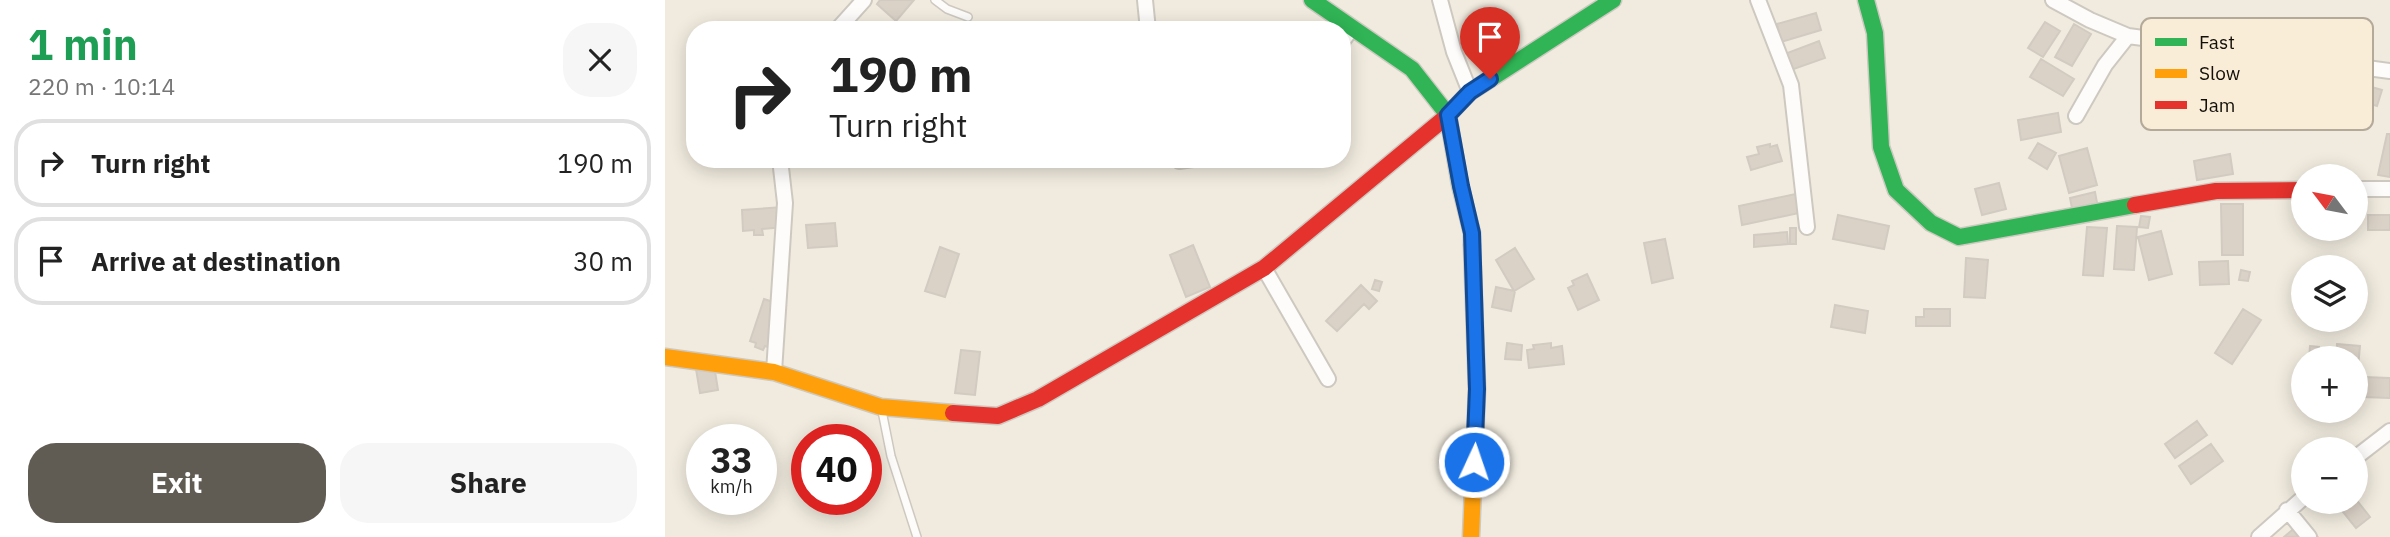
<!DOCTYPE html>
<meta charset="utf-8">
<style>
:root{--surface:#fff;--page:#f6f6f6;--text:#222;--muted:#767676;--line:#e0e0e0;--accent:#615c53}
body{margin:0;font-family:"IBM Plex Sans",sans-serif;background:var(--page);color:var(--text);height:100vh;display:flex;flex-direction:column;font-size:26px;white-space:nowrap}
*{box-sizing:border-box;margin:0}
p{font-size:23px;color:var(--muted)}
.icon{flex:none;width:38px;height:38px;fill:none;stroke:currentColor;stroke-width:2;stroke-linecap:round;stroke-linejoin:round}
.map{position:relative;flex:1;overflow:hidden}
.drawer{display:flex;flex-direction:column;background:var(--surface);width:665px}
.drawer>*{flex:none}
.banner{position:absolute;left:21px;top:21px;width:665px;height:147px;border-radius:28px;box-shadow:0 4px 18px #0003;background:#fff;color:var(--text);overflow:hidden}
.needle{width:46px;rotate:302deg}
.tools{position:absolute;left:1626px;top:164px;display:grid;gap:14px}
.tools a{display:grid;place-items:center;width:77px;height:77px;border-radius:50%;background:var(--surface);box-shadow:0 4px 18px #0003;font-size:35px}
.speed{position:absolute;left:21px;top:424px;display:flex;gap:14px;font-size:35px;font-weight:700;text-align:center}
.speed>*{display:grid;place-content:center;width:91px;height:91px;border-radius:50%;background:var(--surface);box-shadow:0 4px 18px #0003;line-height:1}
.speed small{font-size:18px;font-weight:400}
.speed .limit{border:10px solid #d22;background:#fff;color:#111}
.pin{position:absolute;display:grid;place-items:center;width:60px;height:60px;color:#fff;margin:-72px -30px;border-radius:50% 50% 50% 0;rotate:-45deg;box-shadow:0 0 7px #0007}
.pin .icon{rotate:45deg}
.me{position:absolute;width:77px;margin:-38px;rotate:3deg;stroke-linejoin:round;filter:drop-shadow(0 0 5px #0008)}
.turn{display:flex;align-items:center;gap:24px;height:147px;padding:0 28px;font-size:32px}
.turn .icon{width:91px;height:91px;stroke-width:2.5}
.turn b{display:block;font-size:49px;line-height:60px}
.round{display:grid;place-items:center;flex:none;width:74px;height:74px;border-radius:28px;background:var(--page)}
.head{display:flex;align-items:center;justify-content:space-between;height:119px;padding:0 28px}
h1{font-size:42px;font-weight:800;line-height:52px;color:#1e9e55}
.action{display:flex;gap:14px;margin-top:auto;padding:14px 28px}
.action a{flex:1;height:80px;border-radius:28px;background:var(--accent);color:#fff;font-size:28px;font-weight:800;line-height:80px;text-align:center}
.action a+a{background:var(--page);color:var(--text)}
ul{padding:0;list-style:none}
li{display:flex;align-items:center;gap:21px;height:88px;margin:0 14px 10px;padding:0 14px;border:4px solid var(--line);border-radius:28px}
li div{flex:1}
li b{display:block;font-size:26px}
li em{font-style:normal}
main{display:flex;flex:1;min-height:0}
.map>svg:first-child{display:block}
.building{fill:#dbd2c7;stroke:#d1cbc2;stroke-width:2}
.lines{fill:none;stroke-linecap:round;stroke-linejoin:round}
.lane-casing{stroke:#cec9c0;stroke-width:10}
.street-casing{stroke:#cec9c0;stroke-width:18}
.fast-casing{stroke:#cec9c0;stroke-width:19}
.slow-casing{stroke:#cec9c0;stroke-width:19}
.jam-casing{stroke:#cec9c0;stroke-width:19}
.lane{stroke:#fdfcfa;stroke-width:7}
.street{stroke:#fdfcfa;stroke-width:14}
.fast{stroke:#30b455;stroke-width:16}
.slow{stroke:#ff9f0a;stroke-width:16}
.jam{stroke:#e5322d;stroke-width:16}
.route-casing{stroke:#114b97;stroke-width:18}
.route{stroke:#1a73e8;stroke-width:12}
.key{fill:#f9edd7;stroke:#b4aa99;stroke-width:2}
.key-label{font-size:19px;fill:#130f08}
</style>
<main>
<section class="drawer">
<div class="head"><div><h1>1 min</h1><p>220 m · 10:14</p></div><a class="round"><svg class="icon" aria-label="close" viewBox="0 0 24 24"><path d="M6 6l12 12M18 6L6 18"/></svg></a></div>
<ul>
<li><svg class="icon" aria-label="right" viewBox="0 0 24 24"><path d="M7 20v-9h11M14 6l5 5-5 5"/></svg><div><b>Turn right</b></div><em>190 m</em></li>
<li><svg class="icon" aria-label="arrive" viewBox="0 0 24 24"><path d="M6 21V4h12l-3 4 3 4H6"/></svg><div><b>Arrive at destination</b></div><em>30 m</em></li>
</ul>
<div class="action"><a>Exit</a><a>Share</a></div>
</section>
<div class="map">
<svg width="1725" height="537" viewBox="0 0 1725 537">
<rect width="100%" height="100%" fill="#f1ebdf"/>
<path class="building" d="M215,0H249L231,21L212,4Z
M1151,13L1156,30L1116,42L1112,24Z
M1380,22L1395,31L1378,57L1363,48Z
M1409,24L1426,34L1407,66L1390,57Z
M1154,41L1160,58L1123,71L1117,55Z
M1376,59L1409,79L1398,96L1365,77Z
M1703,86L1717,90L1712,106L1699,102Z
M1393,113L1396,132L1356,140L1353,120Z
M1722,134H1725V177L1713,175Z
M1373,143L1391,153L1382,169L1364,158Z
M1105,144V147L1112,145L1117,161L1086,170L1082,157L1094,154L1092,147Z
M1422,148L1432,185L1404,193L1394,156Z
M1565,154L1568,174L1532,180L1529,161Z
M1334,183L1341,209L1317,215L1310,189Z
M1430,192L1433,208L1408,213L1405,198Z
M1131,194L1134,213L1077,225L1074,206Z
M1556,204H1578V255H1557Z
M118,207L119,227L97,229L98,235H89V230L78,231L77,210Z
M1173,215L1224,226L1219,249L1168,239Z
M1703,215H1725V230H1703Z
M1476,216L1485,217L1483,228L1474,227Z
M170,223L172,246L143,248L141,225Z
M1452,226L1472,227L1469,270L1449,269Z
M1422,227L1442,228L1438,276L1418,275Z
M1125,228H1131V244H1125Z
M1496,231L1507,274L1484,280L1473,237Z
M1122,232L1123,244L1089,247V235Z
M1000,239L1008,278L987,283L979,243Z
M528,245L545,287L521,297L505,255Z
M275,247L294,254L280,297L260,291Z
M850,248L869,279L849,291L831,260Z
M1301,258L1323,260L1320,298L1299,297Z
M1563,261L1564,284L1535,285L1534,262Z
M1576,270L1585,272L1583,281L1574,280Z
M922,274L934,300L913,310L903,288L909,285L907,281Z
M710,280L717,282L714,291L707,289Z
M696,285L712,301L704,309L699,304L672,331L661,321Z
M831,287L850,291L846,311L827,307Z
M99,299L121,306L107,348L100,346L98,350L90,347L91,343L85,341Z
M1170,305L1203,311L1200,333L1166,327Z
M1259,309H1285V326H1251V317H1259Z
M1578,309L1596,320L1567,364L1550,353Z
M842,343L857,345L856,360L840,359Z
M886,343V348L897,346L899,364L864,368L862,350L869,349L868,345Z
M1672,344L1695,346L1692,378L1690,359H1671Z
M1645,346L1654,347L1653,359H1644Z
M296,350L315,352L310,395L290,393Z
M49,365L53,390L35,393L31,369Z
M1699,377L1725,378V398L1698,397Z
M1532,421L1542,435L1510,458L1500,444Z
M1546,444L1558,461L1526,484L1514,466Z
M1690,498L1705,517L1691,528L1670,502H1690Z
M1639,520L1652,536L1619,537Z"/>
<g class="lines">
<defs>
<path id="lane" d="M270,0L282,9L303,17
M217,411L226,456L252,537"/>
<path id="street" d="M480,0L483,30
M775,0L789,52L805,92
M1093,0L1126,85L1142,227
M1388,0L1425,20L1463,36L1725,71
M172,30L199,0
M677,42L687,28
M1411,116L1440,65L1463,36
M512,159L514,161L528,159
M1690,189H1725
M599,268L663,379
M109,372L120,203L115,159
M1690,458L1725,431
M1622,510L1644,537
M1594,537L1638,498"/>
<path id="fast" d="M647,0L747,69L783,115L795,185L807,233V245
M1201,0L1210,33L1216,147L1231,190L1266,223L1294,237L1470,205
M781,117L805,92L948,0"/>
<path id="slow" d="M0,357L109,372L216,407L288,413
M806,537L812,389L807,245"/>
<path id="jam" d="M1470,205L1551,191L1638,190
M288,413L333,416L373,399L599,268L781,117"/>
</defs>
<use href="#lane" class="lane-casing"/>
<use href="#street" class="street-casing"/>
<use href="#fast" class="fast-casing"/>
<use href="#slow" class="slow-casing"/>
<use href="#jam" class="jam-casing"/>
<use href="#lane" class="lane"/>
<use href="#street" class="street"/>
<use href="#fast" class="fast"/>
<use href="#slow" class="slow"/>
<use href="#jam" class="jam"/>
</g>
<g class="lines">
<defs>
<path id="route" d="M809,462L812,389L807,233L796,186L783,115L805,92L825,79"/>
</defs>
<use href="#route" class="route-casing"/>
<use href="#route" class="route"/>
</g>
<rect x="1476" y="18" width="232" height="112" rx="10" class="key"/>
<rect x="1490" y="38" width="32" height="8" fill="#30b455"/>
<rect x="1490" y="69" width="32" height="9" fill="#ff9f0a"/>
<rect x="1490" y="101" width="32" height="8" fill="#e5322d"/>
<g class="key-label">
<text x="1534" y="49">Fast</text>
<text x="1534" y="80">Slow</text>
<text x="1534" y="112">Jam</text>
</g>
</svg>
<div class="tools">
<a><svg class="needle" viewBox="-14 -14 28 28"><path d="M0-13l5 13h-10z" fill="#e53935"/><path d="M0 13l5-13h-10z" fill="#767676"/></svg></a>
<a><svg class="icon" aria-label="layers" viewBox="0 0 24 24"><path d="M12 4l9 5-9 5-9-5zM3 14l9 5 9-5"/></svg></a>
<a>+</a>
<a>−</a>
</div>
<div class="speed"><div>33<small>km/h</small></div><div class="limit">40</div></div>
<div class="pin" style="left:825px;top:79px;background:#d93025"><svg class="icon" aria-label="arrive" viewBox="0 0 24 24"><path d="M6 21V4h12l-3 4 3 4H6"/></svg></div>
<svg class="me" style="left:809px;top:462px" viewBox="-20 -20 40 40"><circle r="17" fill="#1a73e8" stroke="#fff" stroke-width="3"/><path d="M0-11L8 9 0 5-8 9z" fill="#fff"/></svg>
<div class="banner">
<div class="turn"><svg class="icon" aria-label="right" viewBox="0 0 24 24"><path d="M7 20v-9h11M14 6l5 5-5 5"/></svg><div><b>190 m</b>Turn right</div></div>
</div>
</div>
</main>
